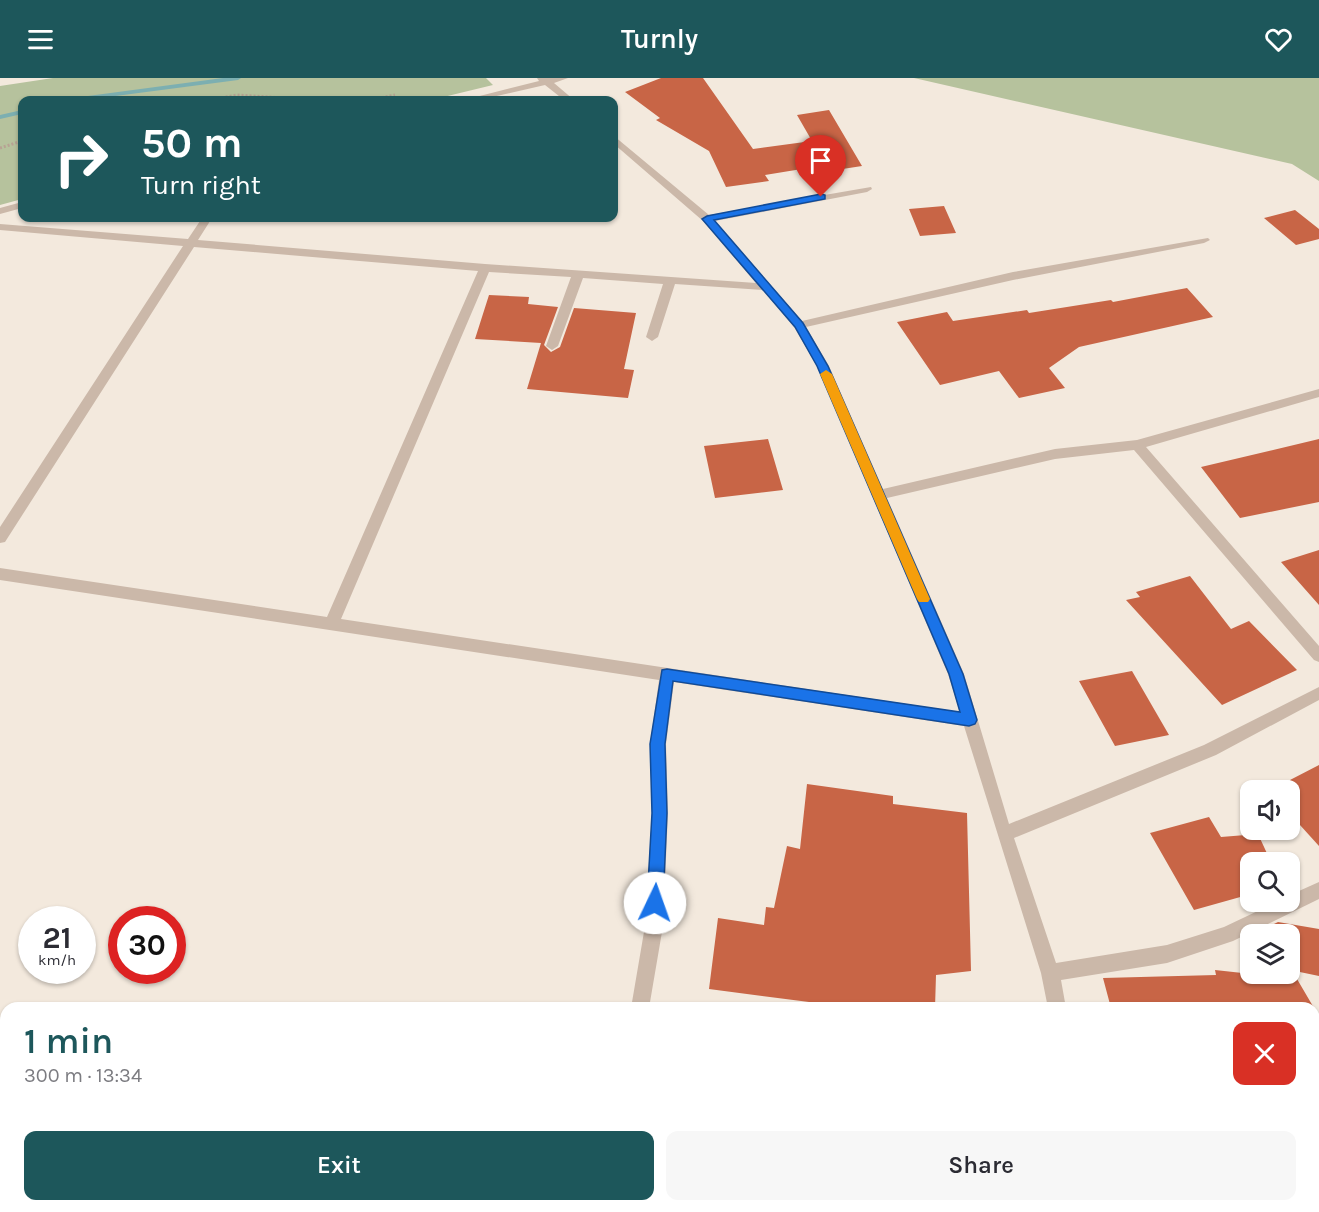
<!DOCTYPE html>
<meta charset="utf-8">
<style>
:root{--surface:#fff;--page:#f7f7f7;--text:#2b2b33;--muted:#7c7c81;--accent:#1d575b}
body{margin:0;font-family:Karla,sans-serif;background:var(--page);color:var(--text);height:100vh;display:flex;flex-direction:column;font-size:22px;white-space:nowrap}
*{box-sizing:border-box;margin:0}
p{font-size:20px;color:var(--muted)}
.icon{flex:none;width:33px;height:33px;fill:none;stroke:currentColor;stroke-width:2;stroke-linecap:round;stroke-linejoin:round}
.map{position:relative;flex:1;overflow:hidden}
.sheet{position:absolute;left:0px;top:924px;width:1320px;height:210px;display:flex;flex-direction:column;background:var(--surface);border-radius:18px 18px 0 0;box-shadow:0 2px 4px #0004}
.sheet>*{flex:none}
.top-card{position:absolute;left:18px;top:18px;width:600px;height:126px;border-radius:12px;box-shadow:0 2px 4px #0004;background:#1d575b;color:#fff;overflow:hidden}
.tools{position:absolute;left:1240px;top:702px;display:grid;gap:12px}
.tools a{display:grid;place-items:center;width:60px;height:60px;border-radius:12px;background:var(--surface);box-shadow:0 2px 4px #0004;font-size:30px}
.speed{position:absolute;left:18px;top:828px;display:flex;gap:12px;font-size:30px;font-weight:700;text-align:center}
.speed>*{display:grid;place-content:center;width:78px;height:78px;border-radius:50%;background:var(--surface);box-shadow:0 2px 4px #0004;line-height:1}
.speed small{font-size:15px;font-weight:400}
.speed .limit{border:9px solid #d22;background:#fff;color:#111}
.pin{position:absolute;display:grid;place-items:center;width:51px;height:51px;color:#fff;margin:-62px -26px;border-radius:50% 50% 50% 0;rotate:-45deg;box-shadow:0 0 6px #0007}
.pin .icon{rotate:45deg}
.me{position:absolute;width:66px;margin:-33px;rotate:3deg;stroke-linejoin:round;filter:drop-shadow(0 0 4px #0008)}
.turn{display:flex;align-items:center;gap:21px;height:126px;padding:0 24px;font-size:27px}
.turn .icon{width:78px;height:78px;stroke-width:2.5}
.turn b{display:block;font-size:42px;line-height:51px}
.round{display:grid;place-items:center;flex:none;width:63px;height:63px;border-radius:12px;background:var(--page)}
.overview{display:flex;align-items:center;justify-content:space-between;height:102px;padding:0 24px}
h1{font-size:36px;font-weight:600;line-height:45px;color:var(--accent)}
.primary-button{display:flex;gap:12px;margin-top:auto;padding:12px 24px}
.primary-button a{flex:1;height:69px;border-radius:12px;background:var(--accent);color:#fff;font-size:24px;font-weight:600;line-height:69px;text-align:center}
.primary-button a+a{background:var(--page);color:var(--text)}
header{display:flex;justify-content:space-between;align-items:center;height:78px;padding:0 24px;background:var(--accent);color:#fff;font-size:27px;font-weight:600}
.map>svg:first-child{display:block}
.green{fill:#b6c29d}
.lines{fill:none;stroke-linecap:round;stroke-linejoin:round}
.stream{fill:#7cafb1;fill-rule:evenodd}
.building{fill:#c86546}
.path{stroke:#b7a293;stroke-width:3;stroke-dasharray:2 2;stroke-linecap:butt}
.minor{fill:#cbb8a9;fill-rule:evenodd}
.route{fill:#1a73e8;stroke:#114b97;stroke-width:1.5}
.slow{fill:#f59e0b}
</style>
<header><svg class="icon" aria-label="menu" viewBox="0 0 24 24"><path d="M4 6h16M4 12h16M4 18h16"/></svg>Turnly<svg class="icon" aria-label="heart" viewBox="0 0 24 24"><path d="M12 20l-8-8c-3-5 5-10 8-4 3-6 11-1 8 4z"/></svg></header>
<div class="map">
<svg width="1319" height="1134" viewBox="0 0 1319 1134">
<rect width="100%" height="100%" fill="#f3e9dd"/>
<path class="green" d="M53,0H486L493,7L431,22H22V121L0,127V8Z
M914,0H1319V103L1292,86Z"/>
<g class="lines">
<path class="stream" d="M223,0H241L238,2L85,22H70L73,20Z
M22,32V36L0,41V37Z"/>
</g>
<path class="building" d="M661,0H703L753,71L812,63L797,37L829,32L862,88L823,94L820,88L765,97L769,103L726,109L709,73L656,42L660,40L625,14Z
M944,128L956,155L920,158L909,131Z
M1295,132L1319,151V161L1296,167L1264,140Z
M1187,210L1213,239L1079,269L1049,290L1065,310L1019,320L999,293L940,307L897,244L947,234L953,243L1027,232L1029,235L1111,222L1113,224Z
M489,217L529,219L528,226L558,229L544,267L551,274L560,269L574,230L636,235L624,291L634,292L628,320L527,311L541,265L475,261Z
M768,361L783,412L715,420L704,368Z
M1319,361V424L1240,440L1201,389Z
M1319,472V527L1281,484Z
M1190,498L1231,551L1249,543L1297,592L1222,627L1126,522L1140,519L1136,514Z
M1132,593L1169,657L1115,668L1079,603Z
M1319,687V768L1290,736V702Z
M807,706L893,718V726L967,735L971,893L936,897L935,930H809V924L709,911L718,840L764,847L766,829L774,830L787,768L800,771Z
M1209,739L1221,759L1258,756L1271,784H1251V816L1194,832L1150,755Z
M1278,844L1319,851V898L1295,893L1290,883V856H1278L1274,846Z
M1215,892L1297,901L1314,930H1111L1103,900L1216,897Z"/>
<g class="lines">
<path class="path" d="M210,22L237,17L316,22
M370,22L395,17
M0,70L22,63"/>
<path class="minor" d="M537,0H568L554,5L574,22H564L545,7L479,22H464L539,3Z
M614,58L709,137L871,109L872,111L867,114L715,143L802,243L1013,194L1208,160L1210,162L1204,165L1013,202L806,249L829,288L883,411L1055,371L1137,362L1319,311V319L1146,369L1319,568V584L1314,582L1134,372L1055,381L887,420L964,596L1009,746L1204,667L1319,609V622L1216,677L1014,760L1056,885L1167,867L1224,849L1277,824H1290V817L1319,804V821L1233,863L1167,885L1061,902L1066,930H1048L1041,895L964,648L674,604L666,666L668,735L663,848L649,930H631L645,848L652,735L650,666L659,602L0,502V490L327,539L478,193L194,169L5,464L0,465V449L183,168L0,152V146L188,161L202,140H212L198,162L485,186L756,205L703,143L614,66ZM489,194L571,199L546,268L552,272L558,268L583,200L663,206L646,259L652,263L658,259L675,206L763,212L794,249L817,288L948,596L960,634L341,541Z
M22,124V130L0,136V130Z
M1314,1097L1319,1098V1118L1314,1117Z
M595,1128H615L614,1134H594Z
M1084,1128H1104L1105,1134H1085Z"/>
</g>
<path class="route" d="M821,116L825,117V121L714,142L803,245L828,288L963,596L977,642L975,646L969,648L673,603L665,666L667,735L663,825L661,831L655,833L650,831L647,825L652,735L650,666L662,592L667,591L960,634L949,596L817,288L795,249L702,141L707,138Z"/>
<path class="slow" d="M826,292L832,296L930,521L928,524H919L917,521L820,296Z"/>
</svg>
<div class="tools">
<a><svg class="icon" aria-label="sound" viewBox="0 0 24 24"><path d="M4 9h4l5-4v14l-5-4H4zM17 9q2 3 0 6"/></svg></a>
<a><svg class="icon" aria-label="search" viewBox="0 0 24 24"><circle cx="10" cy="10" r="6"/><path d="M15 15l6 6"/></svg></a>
<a><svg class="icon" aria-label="layers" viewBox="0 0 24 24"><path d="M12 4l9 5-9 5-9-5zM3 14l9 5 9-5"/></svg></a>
</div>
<div class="speed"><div>21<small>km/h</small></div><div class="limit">30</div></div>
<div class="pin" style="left:821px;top:119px;background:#d93025"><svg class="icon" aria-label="arrive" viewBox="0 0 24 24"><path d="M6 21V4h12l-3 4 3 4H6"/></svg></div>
<svg class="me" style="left:655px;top:825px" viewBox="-20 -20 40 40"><circle r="19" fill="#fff"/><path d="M0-13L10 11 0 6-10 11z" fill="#1a73e8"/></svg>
<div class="top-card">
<div class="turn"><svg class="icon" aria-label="right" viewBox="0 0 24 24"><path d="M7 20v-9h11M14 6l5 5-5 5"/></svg><div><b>50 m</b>Turn right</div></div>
</div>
<section class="sheet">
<div class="overview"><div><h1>1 min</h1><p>300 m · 13:34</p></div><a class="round" style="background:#d93025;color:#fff"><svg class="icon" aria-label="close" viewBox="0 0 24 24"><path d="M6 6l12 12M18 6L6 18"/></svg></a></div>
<div class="primary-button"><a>Exit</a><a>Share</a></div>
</section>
</div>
